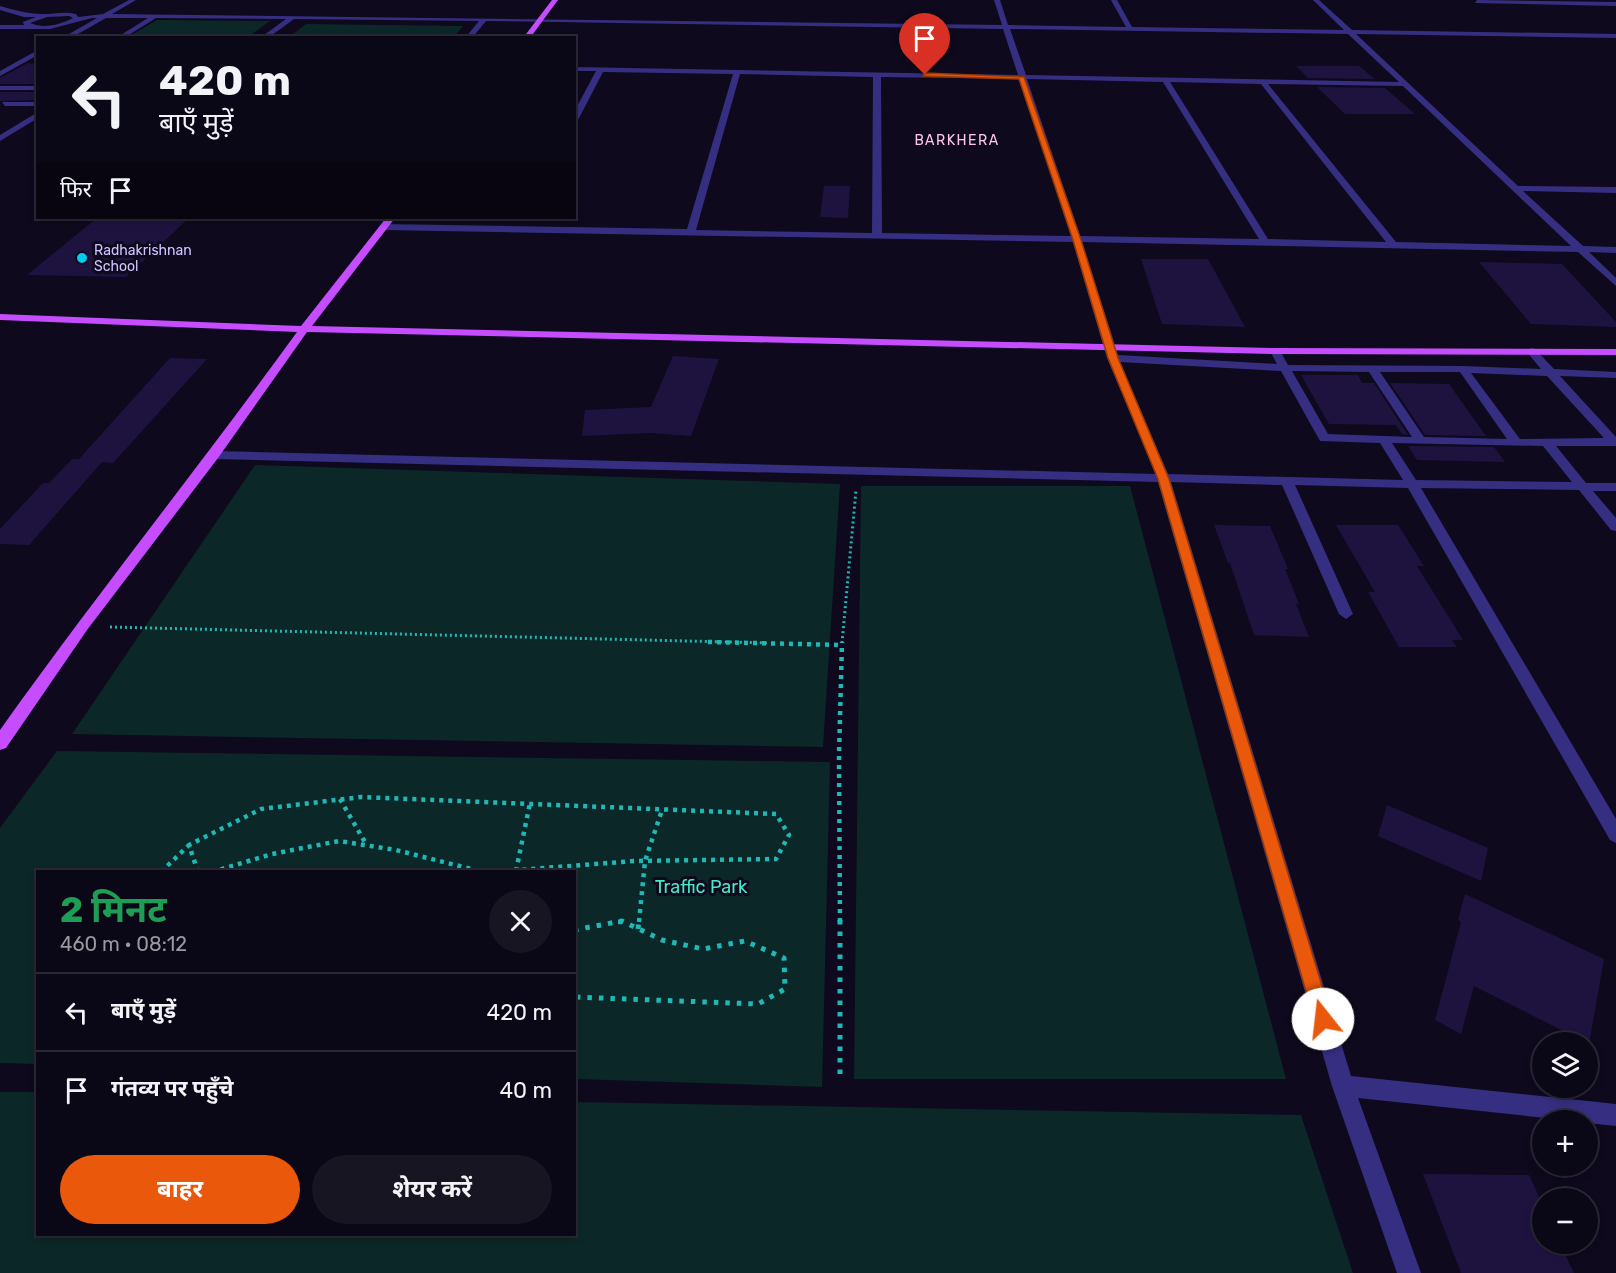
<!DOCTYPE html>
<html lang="hi">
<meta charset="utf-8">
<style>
:root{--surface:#0a0716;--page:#181523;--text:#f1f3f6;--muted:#9999a1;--line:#2a2835;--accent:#ea580c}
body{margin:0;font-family:Rubik,"Noto Sans Devanagari",sans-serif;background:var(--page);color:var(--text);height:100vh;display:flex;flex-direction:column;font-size:22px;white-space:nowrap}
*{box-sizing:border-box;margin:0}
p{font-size:20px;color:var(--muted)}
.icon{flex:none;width:33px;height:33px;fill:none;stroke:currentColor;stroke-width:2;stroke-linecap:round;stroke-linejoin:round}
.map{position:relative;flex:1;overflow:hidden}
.sheet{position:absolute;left:36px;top:870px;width:540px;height:366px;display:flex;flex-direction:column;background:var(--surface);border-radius:0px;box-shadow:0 3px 9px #0003,0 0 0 2px var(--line)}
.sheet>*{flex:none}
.hud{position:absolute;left:36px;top:36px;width:540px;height:183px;border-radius:0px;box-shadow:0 3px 9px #0003,0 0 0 2px var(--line);background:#0a0716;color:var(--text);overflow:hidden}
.controls{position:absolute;left:1532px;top:1032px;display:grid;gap:12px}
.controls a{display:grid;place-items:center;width:66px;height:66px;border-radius:50%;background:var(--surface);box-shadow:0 3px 9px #0003,0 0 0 2px var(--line);font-size:30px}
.pin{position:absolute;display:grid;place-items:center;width:51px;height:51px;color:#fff;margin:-62px -26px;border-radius:50% 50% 50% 0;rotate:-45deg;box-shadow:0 0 6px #0007}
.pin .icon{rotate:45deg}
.me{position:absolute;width:66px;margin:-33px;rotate:344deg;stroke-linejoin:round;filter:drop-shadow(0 0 4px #0008)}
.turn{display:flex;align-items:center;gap:21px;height:126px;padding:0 24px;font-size:27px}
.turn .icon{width:78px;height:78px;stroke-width:2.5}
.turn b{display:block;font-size:42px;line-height:51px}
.then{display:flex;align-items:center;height:57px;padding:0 24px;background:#0003;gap:12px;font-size:22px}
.round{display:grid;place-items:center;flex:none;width:63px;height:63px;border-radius:32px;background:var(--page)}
.summary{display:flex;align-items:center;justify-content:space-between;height:102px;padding:0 24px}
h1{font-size:36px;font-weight:700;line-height:45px;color:#1e9e55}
.action{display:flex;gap:12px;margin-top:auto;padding:12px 24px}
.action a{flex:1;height:69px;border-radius:36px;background:var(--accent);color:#fff;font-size:24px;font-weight:700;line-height:69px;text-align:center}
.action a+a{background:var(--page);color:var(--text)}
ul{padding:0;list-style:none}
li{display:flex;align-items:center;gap:18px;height:78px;padding:0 24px;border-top:2px solid var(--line)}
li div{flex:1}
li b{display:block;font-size:22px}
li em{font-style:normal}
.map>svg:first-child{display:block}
.green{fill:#0c2727}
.building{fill:#1e133f}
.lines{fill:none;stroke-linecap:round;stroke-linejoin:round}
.path-far2{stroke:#20b8b6;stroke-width:3;stroke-dasharray:2 3;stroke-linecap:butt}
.path-far1{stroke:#20b8b6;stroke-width:4.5;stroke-dasharray:4 5;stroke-linecap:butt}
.path{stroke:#20b8b6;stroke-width:5;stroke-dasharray:4.5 7;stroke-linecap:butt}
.minor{fill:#362f81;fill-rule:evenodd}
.major{fill:#c54cff;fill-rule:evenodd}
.route{fill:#ea580c;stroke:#983908;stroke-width:1.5}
.poi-dot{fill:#00ccf0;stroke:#0e091d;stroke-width:2}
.labels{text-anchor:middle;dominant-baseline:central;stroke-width:6;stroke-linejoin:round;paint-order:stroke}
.far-neighbourhood-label{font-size:14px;letter-spacing:1.5px;fill:#ffc7e8;stroke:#0e091d}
.far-poi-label{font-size:14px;fill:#cec5ff;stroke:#0e091d;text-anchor:start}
.near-park-label{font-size:18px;fill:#46eac9;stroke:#0e091d}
</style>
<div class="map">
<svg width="1616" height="1273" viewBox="0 0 1616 1273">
<rect width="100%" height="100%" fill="#0e091d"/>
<path class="green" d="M157,20L270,21L248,37H128Z
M306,24L463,26L454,37H289Z
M255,465L840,484L823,747L72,734Z
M861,486H1130L1286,1079H854Z
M57,751L830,762L822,1087L575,1079L574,872H38L37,1064L0,1063V828Z
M0,1092H37L38,1234H574L575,1102L1301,1115L1353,1273H0Z"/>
<path class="building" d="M28,63L38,64V84H0V78Z
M1296,66H1359L1375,79L1308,78Z
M1317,87L1385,88L1415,114H1345Z
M0,92H38V100L0,101Z
M824,186H850L848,218L820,217Z
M97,218H189L126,277L27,275Z
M1141,259H1208L1245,327L1162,324Z
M1479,262L1562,264L1616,322V327L1531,324Z
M673,356L719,359L691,436L651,433L582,436L585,410L651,407Z
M170,358L207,359L113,463L102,462L29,545L0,544V529L43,483H49L72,459H79Z
M1301,375H1358L1362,383H1374L1408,435L1402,434L1396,425L1329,424Z
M1390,383L1449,384L1486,436L1425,435Z
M1408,446L1494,447L1505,462L1417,460Z
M1214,525L1270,526L1288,569H1285L1299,604H1296L1309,637L1254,635L1230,563H1228Z
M1336,525H1398L1424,566H1417L1463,640H1452L1457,647H1399L1368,592H1375Z
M1387,805L1488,848L1481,881L1378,836Z
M1465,894L1604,959L1589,1044L1474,986L1461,1034L1435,1020L1461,922L1458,920Z
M1423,1174L1529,1175L1542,1203V1244H1560L1574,1273H1461Z"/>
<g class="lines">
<path class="path-far2" d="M110,627L769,643
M842,643L856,490"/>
<path class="path-far1" d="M708,642L842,645
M340,799L366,844
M516,871L530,803
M161,872L189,845
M198,872L189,845L261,809L361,797L776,814L789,835L776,859L634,861L493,872
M212,872L272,854L339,841L396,850L483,872
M618,922H624
M639,922L645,861L662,810
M840,922L839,755L842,642"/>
<path class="path" d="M840,920V1078
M638,929L639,920
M574,930L622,921L662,940L703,949L745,941L784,958L785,989L758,1004L574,997"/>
<path class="minor" d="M129,0H136L112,14L1002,25L994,0H1000L1008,25L1126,27L1111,0H1117L1132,27L1344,30L1313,0H1319L1352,30L1616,34V38L1356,34L1518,186L1616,187V193L1523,191L1583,246L1616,247V253L1589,252L1616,278V286L1578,252L1082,242L1118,355L1277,364L1270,351L1275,348L1279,349L1288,365L1463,366L1541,369L1526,351L1531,348L1535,349L1554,369L1616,372V378L1560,376L1616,437V446H1556L1586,483H1616V491H1593L1616,518V531L1611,530L1579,490L1421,488L1616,819V843L1610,840L1408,488L1295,485L1353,614L1346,619L1339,614L1282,485L1171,482L1351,1076L1616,1104V1126L1587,1123V1120H1565L1358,1098L1421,1273H1397L1332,1086L1158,482L214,459L208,455L214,451L1156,474L1107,358L1073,242L383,230L378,227L383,224L687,229L733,74L603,72L578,120L574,122V112L596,71H574V67L1018,75L1003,29L486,21L472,38H465L479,21L294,19L268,38H260L286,19L156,18L124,38H116L148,18H106L71,38H62L97,18H92L50,29H0V25H24L23,22L36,17H24L0,10V6C14,10 29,14 42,14C54,14 65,11 76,14L78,17L103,14ZM69,16L73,18C59,25 44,29 30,23L47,17ZM1010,29L1348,34L1399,82L1026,75ZM740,74L873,77L872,233L696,230ZM881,77L1020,79L1071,236L882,233ZM1027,79L1163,82L1259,239L1080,236ZM1170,82L1261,84L1386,242L1268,239ZM1268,84L1403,86L1571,246L1396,242ZM1120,362L1281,371L1320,441L1380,443L1403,480L1168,474ZM1292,371L1369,372L1412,437L1328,434ZM1380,372H1460L1507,439L1424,437ZM1471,373L1547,376L1604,438L1520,439ZM1392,443L1543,446L1572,482L1416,480Z
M1477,0L1616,2V6L1475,3Z
M38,50V55L0,76V71Z
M0,86H38V90H0Z
M2,102H38V106H5Z
M38,112V118L0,141V135Z"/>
<path class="major" d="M552,0H558L530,38H523Z
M386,218H395L312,326L1275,348L1616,349V355L1275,354L307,332L218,458L87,630L6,748L0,750V730C96,595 200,466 297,332L0,320V314L301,326Z"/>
</g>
<path class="route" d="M925,73L1024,77L1081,240L1118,358L1169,479L1332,1019L1329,1025L1323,1028L1316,1025L1314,1019L1158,479L1108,358L1073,240L1019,79L923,76Z"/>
<circle class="poi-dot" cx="82" cy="258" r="6"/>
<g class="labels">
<g class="far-neighbourhood-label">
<text x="957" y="140">BARKHERA</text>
</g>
<g class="far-poi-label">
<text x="94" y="250">Radhakrishnan<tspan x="94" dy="16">School</tspan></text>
</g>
<g class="near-park-label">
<text x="701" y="887">Traffic Park</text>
</g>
</g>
</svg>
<div class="controls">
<a><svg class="icon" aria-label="layers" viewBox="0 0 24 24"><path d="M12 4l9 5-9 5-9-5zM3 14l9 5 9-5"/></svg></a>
<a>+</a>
<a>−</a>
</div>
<div class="pin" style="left:925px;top:75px;background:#d93025"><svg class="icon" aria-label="arrive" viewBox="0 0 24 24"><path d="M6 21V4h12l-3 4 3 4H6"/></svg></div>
<svg class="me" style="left:1323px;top:1019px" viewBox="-20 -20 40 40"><circle r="19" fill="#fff"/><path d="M0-13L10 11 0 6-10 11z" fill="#ea580c"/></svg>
<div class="hud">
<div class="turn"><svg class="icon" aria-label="left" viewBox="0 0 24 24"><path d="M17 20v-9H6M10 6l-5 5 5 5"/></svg><div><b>420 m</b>बाएँ मुड़ें</div></div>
<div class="then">फिर<svg class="icon" aria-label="arrive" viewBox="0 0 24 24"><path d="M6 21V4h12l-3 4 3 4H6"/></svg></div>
</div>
<section class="sheet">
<div class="summary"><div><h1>2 मिनट</h1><p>460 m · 08:12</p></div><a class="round"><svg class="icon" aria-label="close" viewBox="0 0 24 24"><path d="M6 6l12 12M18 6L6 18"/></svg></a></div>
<ul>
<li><svg class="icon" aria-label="left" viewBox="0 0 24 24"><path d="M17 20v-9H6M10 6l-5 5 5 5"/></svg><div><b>बाएँ मुड़ें</b></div><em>420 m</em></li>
<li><svg class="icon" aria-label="arrive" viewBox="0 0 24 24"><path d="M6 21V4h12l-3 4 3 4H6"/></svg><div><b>गंतव्य पर पहुँचे</b></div><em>40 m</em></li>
</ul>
<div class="action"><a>बाहर</a><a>शेयर करें</a></div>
</section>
</div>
